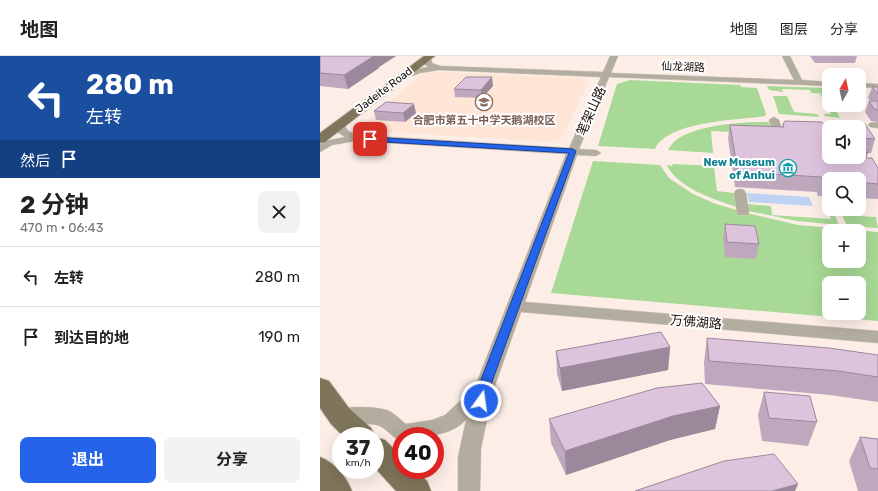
<!DOCTYPE html>
<html lang="zh">
<meta charset="utf-8">
<style>
:root{--surface:#fff;--page:#f2f2f2;--text:#222;--muted:#767676;--line:#e0e0e0;--accent:#2563eb}
body{margin:0;font-family:Rubik,"Noto Sans SC",sans-serif;background:var(--page);color:var(--text);height:100vh;display:flex;flex-direction:column;font-size:15px;white-space:nowrap}
*{box-sizing:border-box;margin:0}
p{font-size:13px;color:var(--muted)}
.icon{flex:none;width:22px;height:22px;fill:none;stroke:currentColor;stroke-width:2;stroke-linecap:round;stroke-linejoin:round}
.map{position:relative;flex:1;overflow:hidden}
.side{display:flex;flex-direction:column;background:var(--surface);width:320px}
.side>*{flex:none}
.top-card{background:#1a4fa0;color:#fff;overflow:hidden}
.needle{width:26px;rotate:9deg}
.fabs{position:absolute;left:502px;top:12px;display:grid;gap:8px}
.fabs a{display:grid;place-items:center;width:44px;height:44px;border-radius:8px;background:var(--surface);box-shadow:0 4px 16px #0002;font-size:20px}
.speed{position:absolute;left:12px;top:371px;display:flex;gap:8px;font-size:20px;font-weight:700;text-align:center}
.speed>*{display:grid;place-content:center;width:52px;height:52px;border-radius:50%;background:var(--surface);box-shadow:0 4px 16px #0002;line-height:1}
.speed small{font-size:10px;font-weight:400}
.speed .limit{border:6px solid #d22;background:#fff;color:#111}
.pin{position:absolute;display:grid;place-items:center;width:34px;height:34px;color:#fff;margin:-17px;border-radius:8px;box-shadow:0 2px 6px #0006}
.me{position:absolute;width:44px;margin:-22px;rotate:14deg;stroke-linejoin:round;filter:drop-shadow(0 0 3px #0008)}
.turn{display:flex;align-items:center;gap:14px;height:84px;padding:0 20px;font-size:18px}
.turn .icon{width:52px;height:52px;stroke-width:2.5}
.turn b{display:block;font-size:28px;line-height:34px}
.then{display:flex;align-items:center;height:38px;padding:0 20px;background:#0003;gap:8px;font-size:15px}
.round{display:grid;place-items:center;flex:none;width:42px;height:42px;border-radius:8px;background:var(--page)}
.headline{display:flex;align-items:center;justify-content:space-between;height:68px;padding:0 20px}
h1{font-size:24px;font-weight:700;line-height:30px}
.cta{display:flex;gap:8px;margin-top:auto;padding:8px 20px}
.cta a{flex:1;height:46px;border-radius:8px;background:var(--accent);color:#fff;font-size:16px;font-weight:700;line-height:46px;text-align:center}
.cta a+a{background:var(--page);color:var(--text)}
ul{padding:0;list-style:none}
li{display:flex;align-items:center;gap:12px;height:60px;padding:0 20px;border-top:1px solid var(--line)}
li div{flex:1}
li b{display:block;font-size:15px}
li em{font-style:normal}
header{display:flex;align-items:center;gap:24px;box-sizing:border-box;height:56px;padding:0 20px;background:var(--surface);border-bottom:1px solid var(--line)}
header strong{font-size:19px}
nav{display:flex;gap:22px;margin-inline-start:auto;font-size:14px}
main{display:flex;flex:1;min-height:0}
.map>svg:first-child{display:block}
.built{fill:#fee5d6}
.green{fill:#a9d996;fill-rule:evenodd}
.water{fill:#bed3f3}
.lines{fill:none;stroke-linecap:round;stroke-linejoin:round}
.minor-casing{stroke:#d8cac2;stroke-width:1}
.major-casing{stroke:#d8cac2;stroke-width:2}
.minor{fill:#b3ad9f;fill-rule:evenodd}
.major{fill:#7f755b;fill-rule:evenodd}
.wall{fill:#bfa8be}
.shaded-wall{fill:#9b889b}
.building{fill:#dec3dd;stroke:#9b889b}
.route{fill:#2563eb;stroke:#184099}
.labels{text-anchor:middle;dominant-baseline:central;stroke-width:4;stroke-linejoin:round;paint-order:stroke}
.far-street-label{font-size:11px;fill:#190e07;stroke:#fff}
.far-education-label{font-size:11px;font-weight:bold;fill:#785e54;stroke:#fff}
.far-culture-label{font-size:11px;font-weight:bold;fill:#0d838f;stroke:#fff;text-anchor:end}
.street-label{font-size:13px;fill:#190e07;stroke:#fff}
</style>
<header>
<strong>地图</strong>
<nav><a>地图</a><a>图层</a><a>分享</a></nav>
</header>
<main>
<section class="side">
<div class="top-card">
<div class="turn"><svg class="icon" aria-label="left" viewBox="0 0 24 24"><path d="M17 20v-9H6M10 6l-5 5 5 5"/></svg><div><b>280 m</b>左转</div></div>
<div class="then">然后<svg class="icon" aria-label="arrive" viewBox="0 0 24 24"><path d="M6 21V4h12l-3 4 3 4H6"/></svg></div>
</div>
<div class="headline"><div><h1>2 分钟</h1><p>470 m · 06:43</p></div><a class="round"><svg class="icon" aria-label="close" viewBox="0 0 24 24"><path d="M6 6l12 12M18 6L6 18"/></svg></a></div>
<ul>
<li><svg class="icon" aria-label="left" viewBox="0 0 24 24"><path d="M17 20v-9H6M10 6l-5 5 5 5"/></svg><div><b>左转</b></div><em>280 m</em></li>
<li><svg class="icon" aria-label="arrive" viewBox="0 0 24 24"><path d="M6 21V4h12l-3 4 3 4H6"/></svg><div><b>到达目的地</b></div><em>190 m</em></li>
</ul>
<div class="cta"><a>退出</a><a>分享</a></div>
</section>
<div class="map">
<svg width="558" height="435" viewBox="0 0 558 435">
<rect width="100%" height="100%" fill="#fceee6"/>
<path class="built" d="M114,16L262,22L269,24L242,82L231,86L48,75L44,68L102,18Z"/>
<path class="green" d="M310,24L420,29L421,31L437,32L446,58L445,60C418,64 347,65 335,93L278,90L297,28Z
M447,30L509,32L507,35L509,38L491,37L490,34L462,33L463,36L449,34Z
M500,38H507L509,42V49H513L520,62L505,60L504,58H511Z
M453,40H467L474,56L497,58L499,61L459,58Z
M449,66L452,78L391,75L393,97L348,94C360,68 424,66 449,66Z
M273,105L340,109L349,122L373,138L396,148L431,158L478,169L558,176V265L231,237ZM509,175H539V205H509ZM509,227H539V257H509Z
M353,108L394,110L397,135L414,137L416,151C392,142 363,134 348,112L347,109L352,110Z
M428,148L451,150L452,159L511,163L510,160H515L519,169L477,165L428,155Z
M522,159L556,161L558,172L527,170Z"/>
<path class="water" d="M427,137L489,141L493,150L429,146Z"/>
<g class="lines">
<defs>
<path id="minor" d="M104,0H110L112,7L120,10L283,16L290,0H298L291,17L474,24L462,0H470L482,24L509,26V30L289,21L259,93L276,94L281,97L276,100L257,99L205,246L558,275V287L201,256L173,335L161,392L160,435H138V401L146,364C128,382 104,380 81,380V385C72,382 66,371 57,369C43,366 27,371 13,366L10,360L13,354C24,350 58,350 69,355C75,358 81,364 86,368L112,364L125,359L155,331L246,98L35,85L12,89L0,96V88L5,85L25,81L17,76L19,74L15,68L17,66H23L28,75L37,79L249,92L281,21L119,14L100,17L85,23H79V19L95,13L109,11L103,8L105,6L103,2Z
M539,27L558,28V32L539,31Z
M454,61L459,64L462,74L459,81L455,82L450,79L452,74L449,64Z
M558,66V72L550,71L548,69L550,67Z
M420,133L424,134L426,137L429,156L428,159H418L417,156L414,137L416,134Z"/>
<path id="major" d="M104,0H115L5,86L0,87V77Z
M0,322L9,325L29,352L51,372L55,380H23L11,368L0,352Z
M55,381L65,384L81,400V414H95L107,425L111,435H76L55,412Z
M0,401C15,407 26,420 32,435H0Z"/>
</defs>
<use href="#minor" class="minor-casing"/>
<use href="#major" class="major-casing"/>
<use href="#minor" class="minor"/>
<use href="#major" class="major"/>
</g>
<path class="wall" d="M0,0H76L59,11V12L28,33L0,30Z
M490,0H537L535,7H495Z
M173,30L162,42L135,41L134,33Z
M552,31H558V66L551,65L545,56L549,45H551L548,42Z
M54,55L96,57L85,66L56,64Z
M463,68L508,71L555,83L551,97H548L546,101L558,112V143L539,142V123H509V140H498L497,136L415,131L408,82L410,69L462,71Z
M405,168L439,188L436,203L405,201L403,183Z
M387,282L558,299V346L510,339L385,328L384,306Z
M350,291L348,314L242,335L237,318L236,295Z
M444,336L497,366L488,390L442,385L438,359Z
M400,350L395,373L350,384L246,419L231,387L229,363Z
M540,381L558,383V435H538L529,405Z"/>
<path class="shaded-wall" d="M54,0H76L59,11V12L28,33L24,19Z
M172,21L173,30L162,42L161,34Z
M94,48L96,57L85,66L83,57Z
M548,96L544,110L545,97Z
M350,291L348,314L242,335L240,312Z
M400,350L395,373L350,384L246,419L245,395L353,360Z
M478,428L475,435H452Z"/>
<path class="building" d="M0,0H54L24,19L0,17Z
M146,21H172L161,34L134,33Z
M552,31H558V38Z
M549,45H558V54L554,53Z
M66,46L94,48L83,57L54,55Z
M465,65L501,66L508,71L512,70L514,67L545,68L555,83L539,82V71H509V101H539V83L548,96L545,97L544,100L547,102H552L558,112V128L539,126V123H509V125L502,124L501,121L418,116L410,69L464,71L463,68Z
M405,168L435,170L439,188L407,186Z
M341,276L350,291L240,312L236,295Z
M387,282L509,292L558,299V321L519,315L389,305Z
M382,327L400,350L353,360L245,395L229,363L337,332Z
M444,336L490,340L497,366L449,362Z
M540,381L558,383V413L550,412Z
M454,398L478,428L452,435H315L404,405Z"/>
<path class="route" d="M50,81L253,93L256,95L169,334L166,348L161,350L157,348L155,345L157,334L249,97L48,85V82Z"/>
<defs>
<symbol id="school-ring" viewBox="-11 -11 22 22"><circle r="9.5" fill="#fff" stroke="#8d6e63" stroke-width="1.5"/><path d="M0-5L7-2L0 1L-7-2ZM-4 1L0 2.5L4 1V4Q0 6-4 4Z" fill="#8d6e63"/></symbol>
<symbol id="museum-ring" viewBox="-11 -11 22 22"><circle r="9.5" fill="#fff" stroke="#0f9aa8" stroke-width="1.5"/><path d="M0-6L6-3V-2H-6V-3ZM-5-1h2V3h-2ZM-1-1h2V3h-2ZM3-1h2V3H3ZM-6 4H6V6H-6Z" fill="#0f9aa8"/></symbol>
</defs>
<g fill-rule="evenodd">
<use href="#school-ring" x="154" y="36" width="20" height="20"/>
<use href="#museum-ring" x="458" y="102" width="20" height="20"/>
</g>
<g class="labels">
<g class="far-street-label">
<text transform="translate(363 11) rotate(2)">仙龙湖路</text>
<text transform="translate(64 34) rotate(-37)">Jadeite Road</text>
</g>
<g class="far-education-label">
<text x="164" y="64">合肥市第五十中学天鹅湖校区</text>
</g>
<g class="far-culture-label">
<text x="455" y="106">New Museum<tspan x="455" dy="13">of Anhui</tspan></text>
</g>
<g class="street-label">
<text transform="translate(271 55) rotate(-66)">笔架山路</text>
<text transform="translate(376 266) rotate(5)">万佛湖路</text>
</g>
</g>
</svg>
<div class="fabs">
<a><svg class="needle" viewBox="-14 -14 28 28"><path d="M0-13l5 13h-10z" fill="#e53935"/><path d="M0 13l5-13h-10z" fill="#767676"/></svg></a>
<a><svg class="icon" aria-label="sound" viewBox="0 0 24 24"><path d="M4 9h4l5-4v14l-5-4H4zM17 9q2 3 0 6"/></svg></a>
<a><svg class="icon" aria-label="search" viewBox="0 0 24 24"><circle cx="10" cy="10" r="6"/><path d="M15 15l6 6"/></svg></a>
<a>+</a>
<a>−</a>
</div>
<div class="speed"><div>37<small>km/h</small></div><div class="limit">40</div></div>
<div class="pin" style="left:50px;top:83px;background:#d93025"><svg class="icon" aria-label="arrive" viewBox="0 0 24 24"><path d="M6 21V4h12l-3 4 3 4H6"/></svg></div>
<svg class="me" style="left:161px;top:345px" viewBox="-20 -20 40 40"><circle r="17" fill="#2563eb" stroke="#fff" stroke-width="3"/><path d="M0-11L8 9 0 5-8 9z" fill="#fff"/></svg>
</div>
</main>
